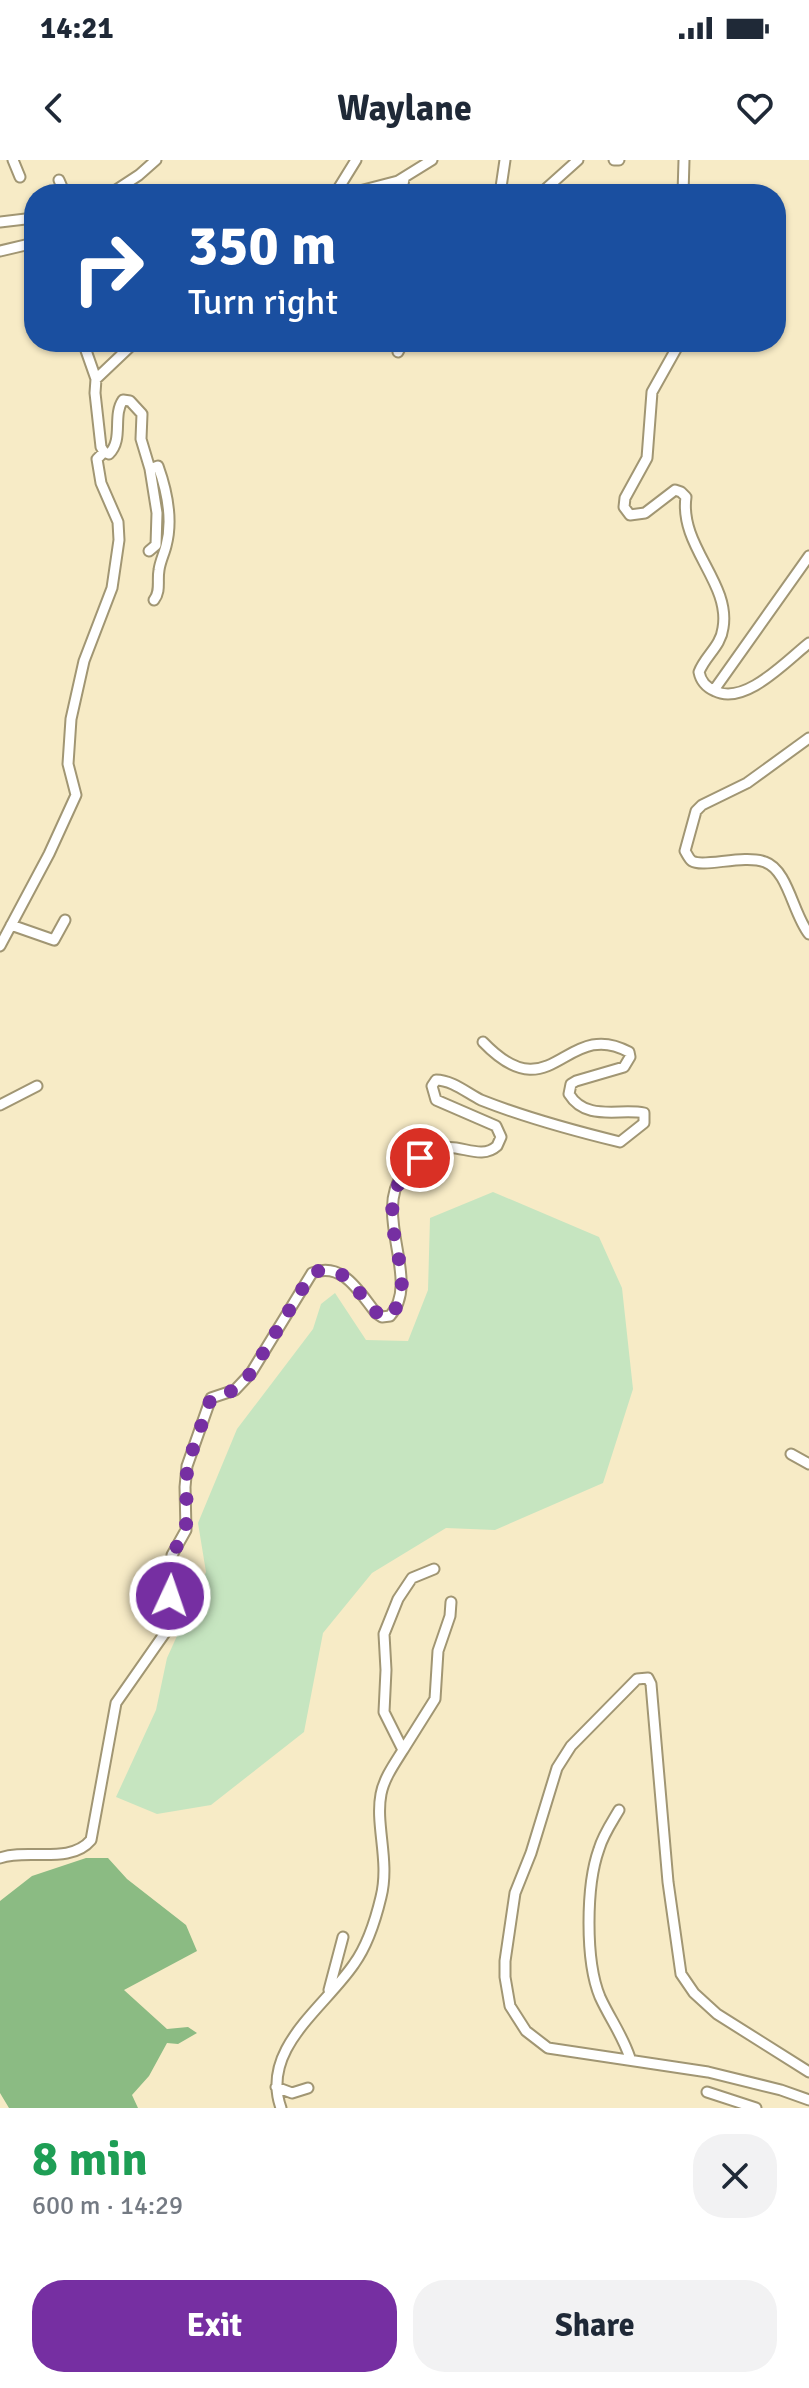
<!DOCTYPE html>
<meta charset="utf-8">
<style>
:root{--surface:#fff;--page:#f2f2f3;--text:#1f2937;--muted:#747a83;--accent:#762fa2}
body{margin:0;font-family:Signika,sans-serif;background:var(--page);color:var(--text);height:100vh;display:flex;flex-direction:column;font-size:30px;white-space:nowrap}
*{box-sizing:border-box;margin:0}
p{font-size:26px;color:var(--muted)}
.icon{flex:none;width:44px;height:44px;fill:none;stroke:currentColor;stroke-width:2;stroke-linecap:round;stroke-linejoin:round}
.map{position:relative;height:1948px;overflow:hidden}
.drawer{display:flex;flex-direction:column;background:var(--surface);flex:1}
.drawer>*{flex:none}
.top-card{position:absolute;left:24px;top:24px;width:762px;height:168px;border-radius:32px;box-shadow:0 2px 6px #0004;background:#1a4fa0;color:#fff;overflow:hidden}
.pin{position:absolute;display:grid;place-items:center;width:68px;height:68px;color:#fff;margin:-34px;border:4px solid #fff;border-radius:50%;box-shadow:0 2px 8px #0007}
.me{position:absolute;width:88px;margin:-44px;rotate:3deg;stroke-linejoin:round;filter:drop-shadow(0 0 6px #0008)}
.turn{display:flex;align-items:center;gap:28px;height:168px;padding:0 32px;font-size:36px}
.turn .icon{width:104px;height:104px;stroke-width:2.5}
.turn b{display:block;font-size:56px;line-height:68px}
.round{display:grid;place-items:center;flex:none;width:84px;height:84px;border-radius:32px;background:var(--page)}
.overview{display:flex;align-items:center;justify-content:space-between;height:136px;padding:0 32px}
h1{font-size:48px;font-weight:800;line-height:60px;color:#1e9e55}
.button{display:flex;gap:16px;margin-top:auto;padding:16px 32px}
.button a{flex:1;height:92px;border-radius:32px;background:var(--accent);color:#fff;font-size:32px;font-weight:800;line-height:92px;text-align:center}
.button a+a{background:var(--page);color:var(--text)}
.status{display:flex;justify-content:space-between;align-items:center;height:56px;padding:0 40px;background:var(--surface);direction:ltr}
.status svg{height:22px;fill:currentColor}
header{display:flex;justify-content:space-between;align-items:center;height:104px;padding:0 32px;background:var(--surface);font-size:36px;font-weight:800}
.map>svg:first-child{display:block}
.green{fill:#c6e5c0}
.forest{fill:#8bbb83}
.lines{fill:none;stroke-linecap:round;stroke-linejoin:round}
.minor-casing{stroke:#a19673;stroke-width:13}
.minor{stroke:#fff;stroke-width:9}
.route{stroke:#762fa2;stroke-width:14;stroke-dasharray:0 25.2}
</style>
<div class="status"><b>14:21</b><svg viewBox="0 0 49 12"><path d="M0 12V9h3v3zM5 12V6h3v6zM10 12V3h3v9zM15 12V0h3v12zM26 1h20v11H26zM47 4h2v5h-2z"/></svg></div>
<header><svg class="icon" aria-label="back" viewBox="0 0 24 24"><path d="M15 5l-7 7 7 7"/></svg>Waylane<svg class="icon" aria-label="heart" viewBox="0 0 24 24"><path d="M12 20l-8-8c-3-5 5-10 8-4 3-6 11-1 8 4z"/></svg></header>
<div class="map">
<svg width="809" height="1948" viewBox="0 0 809 1948">
<rect width="100%" height="100%" fill="#f7ebc6"/>
<path class="green" d="M493,1032L599,1077L622,1128L633,1229L603,1323L495,1370L446,1368L372,1413L323,1473L304,1572L211,1645L157,1654L116,1637L156,1550L167,1498L206,1412L198,1363L237,1269L313,1169L321,1144L335,1133L366,1180L408,1181L428,1130L430,1058Z"/>
<path class="forest" d="M86,1698H108L127,1719L186,1765L197,1791L124,1830L167,1869L188,1867L197,1873L178,1884L167,1883L149,1916L132,1935L138,1948H9L0,1933V1741L32,1716Z"/>
<g class="lines">
<defs>
<path id="minor" d="M13,0L20,17
M614,0H619
M59,20L65,34
M110,34L139,15L156,0
M335,34L356,0
M348,34L398,21L432,0
M401,34L404,19
M500,34L505,0
M540,34L578,0
M683,34L684,0
M0,62L34,58
M0,91L34,83
M83,182L96,219
M680,182L652,232L647,298L625,338L624,347L630,355L645,353L675,330L681,332L686,337C679,386 731,423 723,468C721,486 705,496 699,512C701,522 706,527 715,531C745,546 786,501 809,483
M398,192L403,182
M104,292L109,294C124,279 112,256 123,240L130,241L142,254L141,279L150,309L157,353L156,385L149,391
M150,309L158,306C167,331 173,360 166,386C164,394 160,402 159,410C157,421 161,431 154,440
M714,530L809,396
M809,578L747,623L702,645L696,651L685,691C687,694 689,699 692,701C703,708 744,694 765,702C788,710 793,754 809,774
M11,765L54,780L65,760
M0,786L49,694L76,635L68,604L71,559L84,501L112,428L119,380L118,362L101,323L97,299L104,292L101,287L95,233L96,219L135,182
M0,945L37,926
M791,1294L809,1304
M403,1590L435,1539L438,1491L450,1456L451,1442
M619,1650C612,1662 603,1675 599,1689C586,1725 585,1801 600,1837C610,1859 622,1874 630,1898
M0,1698C27,1688 70,1705 91,1680L116,1543L167,1470L172,1395L186,1370L185,1327L187,1306L211,1238L235,1230L251,1213L312,1113C343,1101 359,1132 376,1153L382,1157L390,1156C422,1121 372,1055 403,1014C414,999 437,985 456,988C470,990 485,997 497,986L501,977L496,966L436,940L432,926L436,920C452,920 467,933 481,940C524,957 575,971 620,982L644,963V953C620,948 586,962 569,934L571,924L576,921L624,907L630,897L629,892C565,857 552,954 483,882
M329,1830L343,1777
M809,1912L717,1854L694,1833L681,1814L668,1722L651,1524L648,1518L637,1519L571,1586L557,1608L531,1693L515,1733L505,1801V1817L510,1846L526,1871L548,1888L708,1912L781,1930L809,1940
M276,1927L292,1933L308,1928
M707,1932L756,1948
M281,1948C260,1889 324,1848 354,1804C367,1786 376,1758 381,1737C390,1701 375,1665 381,1634C384,1618 395,1603 403,1590L384,1552L386,1510L384,1474L398,1439L412,1418L434,1409"/>
</defs>
<use href="#minor" class="minor-casing"/>
<use href="#minor" class="minor"/>
</g>
<g class="lines">
<path class="route" d="M170,1436L172,1395L186,1370L187,1306L211,1238L235,1230L251,1213L312,1113C349,1099 358,1140 382,1157L390,1156C428,1115 356,1049 420,998"/>
</g>
</svg>
<div class="pin" style="left:420px;top:998px;background:#d93025"><svg class="icon" aria-label="arrive" viewBox="0 0 24 24"><path d="M6 21V4h12l-3 4 3 4H6"/></svg></div>
<svg class="me" style="left:170px;top:1436px" viewBox="-20 -20 40 40"><circle r="17" fill="#762fa2" stroke="#fff" stroke-width="3"/><path d="M0-11L8 9 0 5-8 9z" fill="#fff"/></svg>
<div class="top-card">
<div class="turn"><svg class="icon" aria-label="right" viewBox="0 0 24 24"><path d="M7 20v-9h11M14 6l5 5-5 5"/></svg><div><b>350 m</b>Turn right</div></div>
</div>
</div>
<section class="drawer">
<div class="overview"><div><h1>8 min</h1><p>600 m · 14:29</p></div><a class="round"><svg class="icon" aria-label="close" viewBox="0 0 24 24"><path d="M6 6l12 12M18 6L6 18"/></svg></a></div>
<div class="button"><a>Exit</a><a>Share</a></div>
</section>
